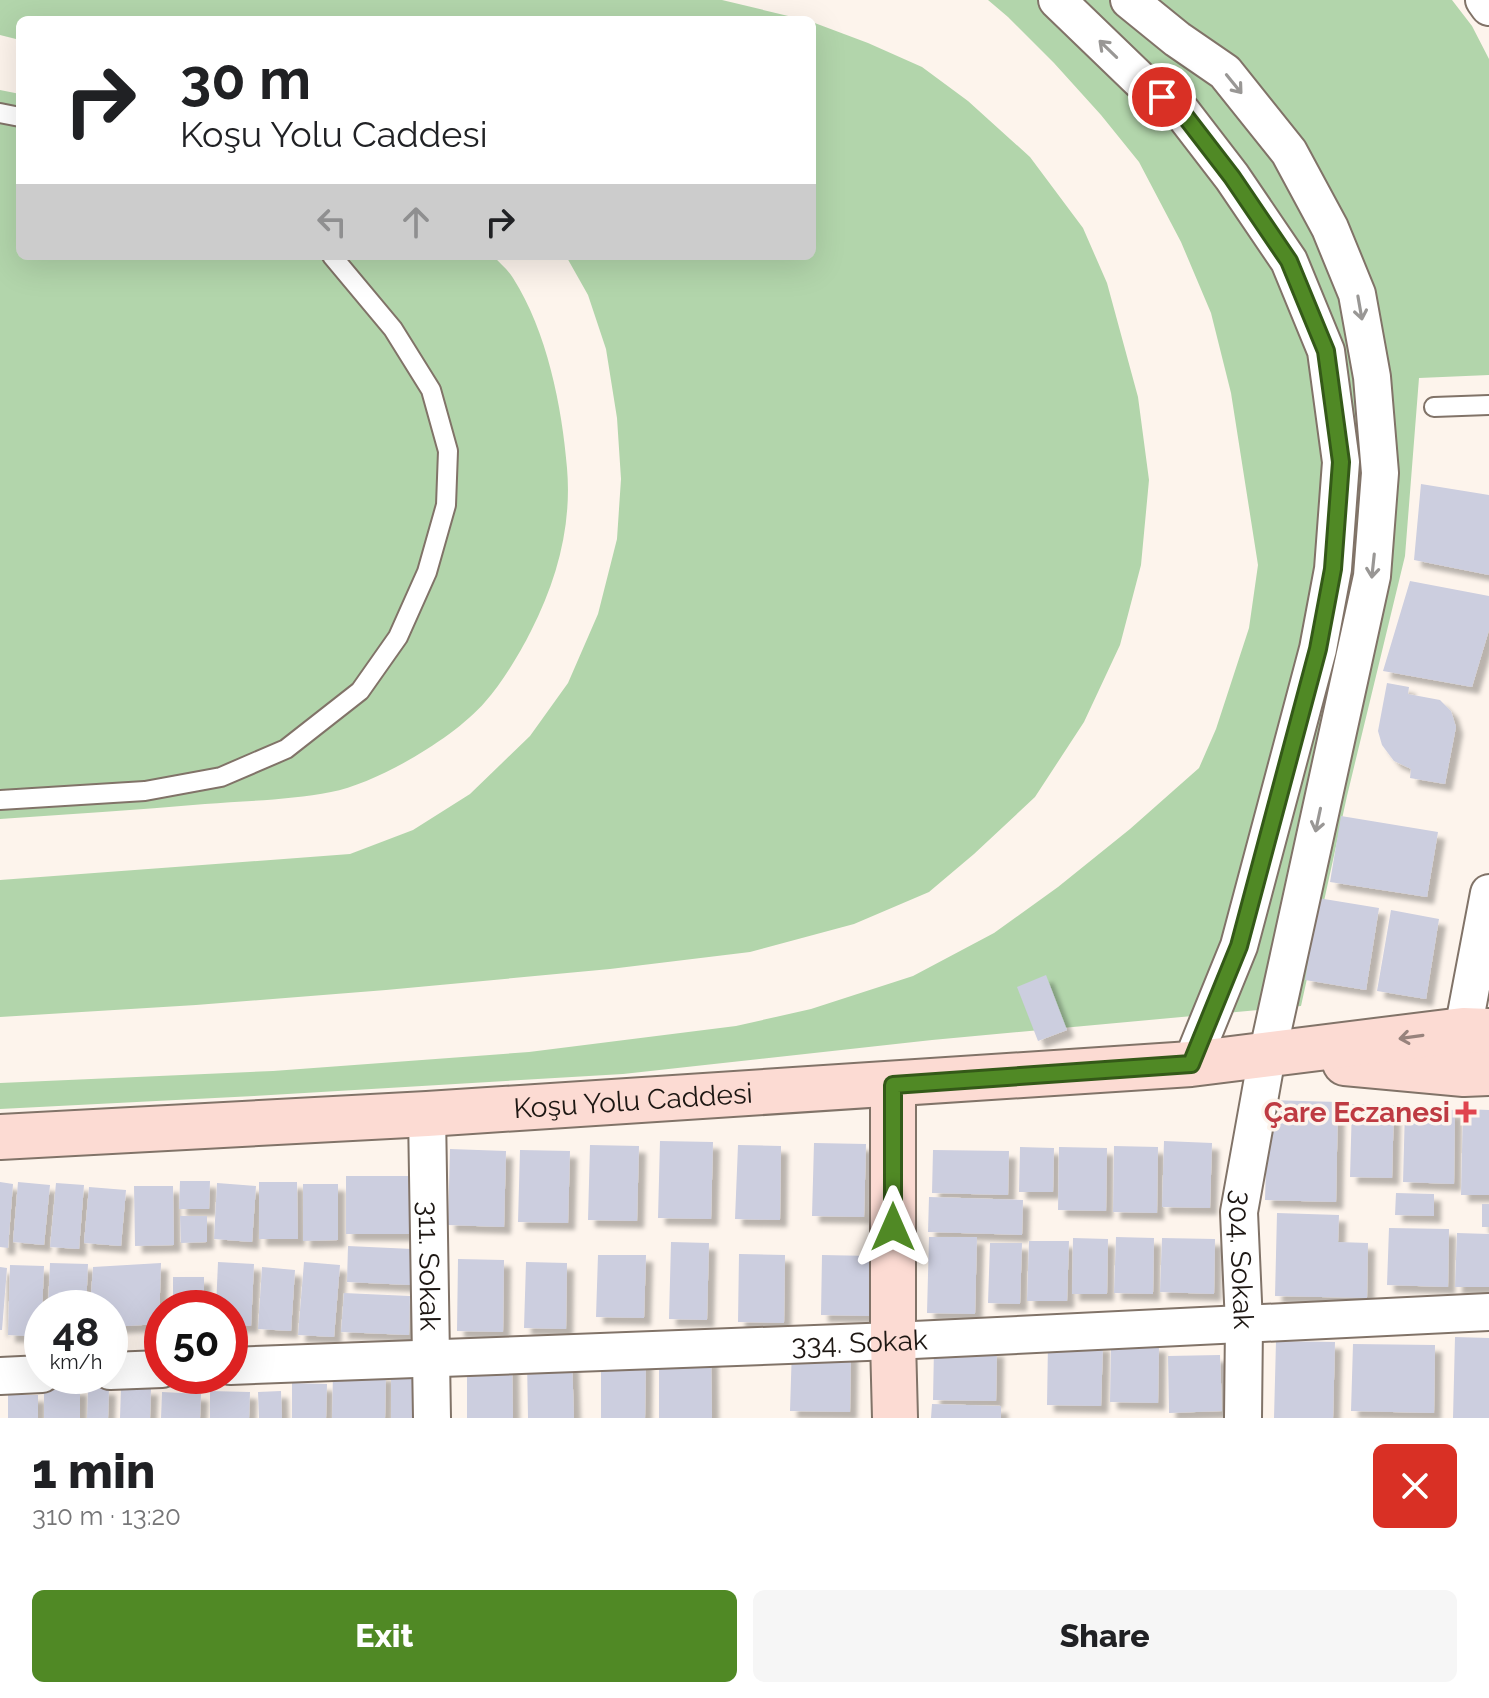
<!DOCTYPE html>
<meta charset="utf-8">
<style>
:root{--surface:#fff;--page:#f6f6f6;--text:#202124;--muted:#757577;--accent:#508925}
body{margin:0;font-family:Raleway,sans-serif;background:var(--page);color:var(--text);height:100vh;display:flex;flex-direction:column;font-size:30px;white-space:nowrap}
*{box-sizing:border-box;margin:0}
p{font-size:26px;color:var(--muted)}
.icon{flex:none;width:44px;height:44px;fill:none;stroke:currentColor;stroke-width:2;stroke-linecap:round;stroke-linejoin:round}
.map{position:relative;height:1418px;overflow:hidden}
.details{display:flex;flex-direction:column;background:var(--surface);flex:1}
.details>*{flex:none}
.top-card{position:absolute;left:16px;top:16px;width:800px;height:244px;border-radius:12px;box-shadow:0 8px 32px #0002;background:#fff;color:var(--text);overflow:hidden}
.speed{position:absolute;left:24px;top:1290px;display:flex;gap:16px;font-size:40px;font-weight:700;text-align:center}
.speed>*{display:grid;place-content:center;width:104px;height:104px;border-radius:50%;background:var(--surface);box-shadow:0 8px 32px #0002;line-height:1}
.speed small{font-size:20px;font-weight:400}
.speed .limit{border:12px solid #d22;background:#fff;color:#111}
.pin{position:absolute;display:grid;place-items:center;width:68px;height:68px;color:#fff;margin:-34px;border:4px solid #fff;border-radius:50%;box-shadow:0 2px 8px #0007}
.me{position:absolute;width:88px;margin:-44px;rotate:0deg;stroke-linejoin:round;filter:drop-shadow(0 0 6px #0008)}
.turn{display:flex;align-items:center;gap:28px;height:168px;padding:0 32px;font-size:36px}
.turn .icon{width:104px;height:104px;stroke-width:2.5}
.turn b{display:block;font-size:56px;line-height:68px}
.lanes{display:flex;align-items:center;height:76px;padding:0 32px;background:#0003;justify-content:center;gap:40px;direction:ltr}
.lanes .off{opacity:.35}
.round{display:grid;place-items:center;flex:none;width:84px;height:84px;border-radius:12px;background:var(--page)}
.summary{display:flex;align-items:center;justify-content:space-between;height:136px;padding:0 32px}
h1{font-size:48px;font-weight:800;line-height:60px}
.action{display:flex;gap:16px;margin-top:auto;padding:16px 32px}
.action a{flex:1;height:92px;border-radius:12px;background:var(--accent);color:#fff;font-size:32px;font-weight:800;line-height:92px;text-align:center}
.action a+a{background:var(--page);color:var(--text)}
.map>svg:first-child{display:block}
.green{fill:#b2d5ab}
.building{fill:#cccedf;filter:url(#shadow)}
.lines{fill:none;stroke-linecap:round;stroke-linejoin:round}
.lane-casing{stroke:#817368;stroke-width:22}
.street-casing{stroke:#817368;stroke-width:40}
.secondary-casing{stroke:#817368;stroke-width:48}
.lane{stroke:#fff;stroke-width:18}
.street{stroke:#fff;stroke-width:36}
.secondary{stroke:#fcdbd3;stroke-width:44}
.oneway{stroke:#999795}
.oneway2{stroke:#98837d}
.route-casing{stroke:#345918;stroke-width:20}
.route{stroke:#508925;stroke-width:14}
.health-dot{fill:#e0444e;stroke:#fdf4ec;stroke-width:3}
.labels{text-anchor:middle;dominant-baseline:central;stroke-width:7;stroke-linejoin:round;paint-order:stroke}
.street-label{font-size:28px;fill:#1d1713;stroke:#fdf4ec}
.health-label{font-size:28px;font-weight:bold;fill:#be3a42;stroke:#fdf4ec;text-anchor:end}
</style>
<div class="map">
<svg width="1489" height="1418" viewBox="0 0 1489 1418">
<defs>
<filter id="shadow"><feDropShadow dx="7" dy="7" stdDeviation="2" flood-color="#0004"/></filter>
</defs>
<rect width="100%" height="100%" fill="#fdf4ec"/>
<path class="green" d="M0,0H722L805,20H20V40L0,35Z
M988,0H1452L1472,26L1489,59V375L1419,378L1405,556L1347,796L1301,1006L932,1040L623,1074L254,1096L0,1109V1083L273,1071L529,1052L736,1026L811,1009L913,976L994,933L1058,887L1130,829L1199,768L1216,729L1249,628L1258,565L1231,393L1211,313L1181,242L1139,162L1101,115L1054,63L1008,17Z
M812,22L868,43L922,67L968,101L1030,157L1083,228L1107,283L1138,397L1149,480L1141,565L1120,645L1084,722L1035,797L974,854L929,892L854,924L750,952L610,969L386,990L196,1005L0,1017V880L350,854L413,830L470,794L530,736L568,683L598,614L617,539L621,479L617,418L606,349L588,295L566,256H812Z
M0,90L20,94V256H493C500,263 508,270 513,278C547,331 562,407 567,468C572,525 557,580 531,631C520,653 502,683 485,702C454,738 378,783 331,792C291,800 245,801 205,804C137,810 68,814 0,819Z"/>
<path class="building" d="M1421,484L1489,495V575L1414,560Z
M1410,581L1489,596V630L1472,687L1383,671Z
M1387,683L1409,687L1408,694L1440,700L1451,711L1456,727L1445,784L1410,778L1411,769L1394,761L1382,745L1378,731Z
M1341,816L1438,832L1427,897L1330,882Z
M1318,898L1379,908L1366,990L1305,980Z
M1391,910L1439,919L1426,999L1377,991Z
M1046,975L1067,1030L1038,1041L1017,987Z
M1268,1100L1338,1102L1336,1202L1265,1200Z
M1352,1104L1394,1105L1392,1178L1350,1177Z
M1405,1108L1455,1110L1454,1184L1403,1182Z
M1463,1109L1489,1110V1195H1461Z
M660,1141L713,1142L711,1219L658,1218Z
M1164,1141L1212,1143L1210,1208L1162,1207Z
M814,1143L866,1144L864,1217L812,1216Z
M590,1145L639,1146L637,1221L588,1220Z
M738,1145L781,1146L780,1220L735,1219Z
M1114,1146L1158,1147L1157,1213L1113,1212Z
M1020,1147L1054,1148L1053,1192H1019Z
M1059,1147L1107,1148L1106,1211L1058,1210Z
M450,1149L506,1151L504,1227L448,1225Z
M520,1150L570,1151L568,1223L518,1222Z
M933,1150L1009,1151L1008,1195L932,1193Z
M346,1176H413V1234H346Z
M180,1181H210L209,1209H179Z
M0,1182L13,1184L8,1248L0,1247Z
M18,1182L50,1185L44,1245L13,1242Z
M259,1182H297L298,1239H259Z
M56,1183L84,1185L79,1249L50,1247Z
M217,1183L256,1186L252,1242L214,1239Z
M303,1184H338V1240L303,1241Z
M134,1186H173L174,1245L135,1246Z
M89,1187L126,1190L121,1246L84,1243Z
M1396,1193L1434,1194V1216L1395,1215Z
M929,1197L1023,1200L1022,1235L928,1232Z
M1482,1204H1489V1227H1482Z
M1277,1213L1339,1215L1338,1242L1368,1243L1367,1298L1275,1296Z
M180,1216H207V1242L181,1243Z
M1389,1228L1449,1229L1448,1287L1387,1285Z
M1457,1233L1489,1234V1287H1455Z
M929,1237H977L975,1314L927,1313Z
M1116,1237L1154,1238L1153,1294L1114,1293Z
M1073,1238L1108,1239L1107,1294H1072Z
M1162,1238L1215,1239L1214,1294L1160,1292Z
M1029,1241H1069L1067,1301H1027Z
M671,1242L709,1243L707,1320L669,1319Z
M990,1243H1022L1020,1304L988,1303Z
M348,1246L412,1249L410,1285L347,1282Z
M739,1254L785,1255L784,1323L738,1322Z
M598,1255H646L644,1318L596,1317Z
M822,1255L872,1256L871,1316L821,1315Z
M458,1259L504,1260L503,1332L457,1331Z
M218,1262L254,1264L251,1326L230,1325V1308H216Z
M304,1262L340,1265L334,1337L298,1335Z
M526,1262L567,1263L566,1329L524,1328Z
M50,1263L88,1264L86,1308H48Z
M161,1263L159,1324L110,1327V1308H90L93,1267Z
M10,1265L44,1266L41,1337L8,1335Z
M0,1267L7,1268L2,1330H0Z
M262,1267L295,1270L291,1331L258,1329Z
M173,1277H204V1308H173Z
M344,1293L410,1296L409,1335L341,1332Z
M1455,1337L1489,1338V1418H1453Z
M1276,1341L1335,1342L1333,1418H1274Z
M1048,1343L1103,1344L1101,1406L1047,1405Z
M1111,1344L1159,1345L1158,1403L1110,1402Z
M1353,1344L1435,1345L1434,1413L1351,1411Z
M792,1347L851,1348L850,1412L790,1411Z
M934,1348L997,1350L996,1401L933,1400Z
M659,1353H711L712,1418H659Z
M646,1355L645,1418H601V1357Z
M1220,1355L1222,1411L1169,1413L1168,1356Z
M527,1360H572L574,1418H528Z
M512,1363L513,1418H467V1364Z
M391,1372H417V1418H391Z
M333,1373L386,1374L385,1418H332Z
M292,1383L327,1384L326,1418H292Z
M88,1387L109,1388L108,1418H87Z
M121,1387L151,1388L150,1418H120Z
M44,1388H80V1418H44Z
M210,1391L250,1392L249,1418H210Z
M281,1391L282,1418H259L258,1392Z
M162,1392L201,1394L200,1418H161Z
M8,1395H38V1418H8Z
M932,1404L1001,1406V1418H931Z"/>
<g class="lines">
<defs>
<path id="lane" d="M0,113L20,117
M1434,407L1489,405
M0,800L145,791L221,777L286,749L360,691L398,637L427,572L446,505L448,451L431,390L393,329L332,256"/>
<g id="street">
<path d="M1057,0L1143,83L1182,112L1232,177L1289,261L1326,351L1341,462L1333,569L1318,649L1239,946L1191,1064"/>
<path id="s1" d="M1129,0L1177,39L1225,72L1289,152L1330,228L1357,294L1372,377L1380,473L1372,576L1267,1056L1239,1212L1244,1324L1243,1418"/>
<path d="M1484,0L1489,7"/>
<path d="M1463,1030L1489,893"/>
<path id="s2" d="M427,1114L432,1418"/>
<path id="s3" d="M230,1366L893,1341L1489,1312"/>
<path d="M110,1371L162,1369"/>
<path d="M0,1376L42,1374"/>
</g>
<g id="secondary">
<path d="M1345,1063L1464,1074L1489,1073"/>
<path d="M893,1085V1341L895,1418"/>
<path id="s4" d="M0,1137L427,1114L1191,1064L1463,1030L1489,1031"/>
</g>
</defs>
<use href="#lane" class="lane-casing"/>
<use href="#street" class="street-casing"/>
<use href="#secondary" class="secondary-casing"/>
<use href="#lane" class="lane"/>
<use href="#street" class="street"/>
<use href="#secondary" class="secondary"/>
</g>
<defs><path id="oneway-shaft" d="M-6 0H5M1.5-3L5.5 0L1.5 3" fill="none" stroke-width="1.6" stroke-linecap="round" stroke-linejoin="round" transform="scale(2)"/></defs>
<g class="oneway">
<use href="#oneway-shaft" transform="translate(1108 49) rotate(-136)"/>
<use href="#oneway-shaft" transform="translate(1234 84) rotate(51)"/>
<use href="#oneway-shaft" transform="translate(1360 308) rotate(80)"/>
<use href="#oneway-shaft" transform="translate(1373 566) rotate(96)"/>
<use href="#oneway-shaft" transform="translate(1318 820) rotate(102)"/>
</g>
<use class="oneway2" href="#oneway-shaft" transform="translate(1411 1037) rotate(172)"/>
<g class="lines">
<defs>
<path id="route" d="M893,1227V1085L1191,1064L1239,946L1318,649L1333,569L1341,462L1326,351L1289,261L1232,177L1182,112L1162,97"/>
</defs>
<use href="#route" class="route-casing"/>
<use href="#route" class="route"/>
</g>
<path class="health-dot" d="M1462 1100h8v8h8v8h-8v8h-8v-8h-8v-8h8z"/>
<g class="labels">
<g class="street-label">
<text stroke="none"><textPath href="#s4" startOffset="634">Koşu Yolu Caddesi</textPath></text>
<text stroke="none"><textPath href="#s1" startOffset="1362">304. Sokak</textPath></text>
<text stroke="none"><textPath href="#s2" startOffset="152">311. Sokak</textPath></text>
<text stroke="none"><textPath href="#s3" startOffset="630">334. Sokak</textPath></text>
</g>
<g class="health-label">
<text x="1450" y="1112">Çare Eczanesi</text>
</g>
</g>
</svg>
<div class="speed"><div>48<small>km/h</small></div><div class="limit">50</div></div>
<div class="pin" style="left:1162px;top:97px;background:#d93025"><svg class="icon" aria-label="arrive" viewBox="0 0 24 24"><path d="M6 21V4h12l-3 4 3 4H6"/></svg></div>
<svg class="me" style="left:893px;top:1227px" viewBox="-20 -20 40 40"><path d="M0-17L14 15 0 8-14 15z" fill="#508925" stroke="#fff" stroke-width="4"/></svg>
<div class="top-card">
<div class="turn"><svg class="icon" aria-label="right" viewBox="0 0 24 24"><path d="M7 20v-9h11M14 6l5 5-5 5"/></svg><div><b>30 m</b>Koşu Yolu Caddesi</div></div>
<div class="lanes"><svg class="icon off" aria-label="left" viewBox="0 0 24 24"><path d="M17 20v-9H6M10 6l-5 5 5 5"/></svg><svg class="icon off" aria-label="ahead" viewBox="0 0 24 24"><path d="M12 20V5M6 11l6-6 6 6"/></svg><svg class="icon" aria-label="right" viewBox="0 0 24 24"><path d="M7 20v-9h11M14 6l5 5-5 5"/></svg></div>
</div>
</div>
<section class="details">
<div class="summary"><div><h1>1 min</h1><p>310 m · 13:20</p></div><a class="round" style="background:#d93025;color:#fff"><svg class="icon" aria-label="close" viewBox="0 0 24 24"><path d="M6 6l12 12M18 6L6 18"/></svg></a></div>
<div class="action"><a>Exit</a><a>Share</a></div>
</section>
